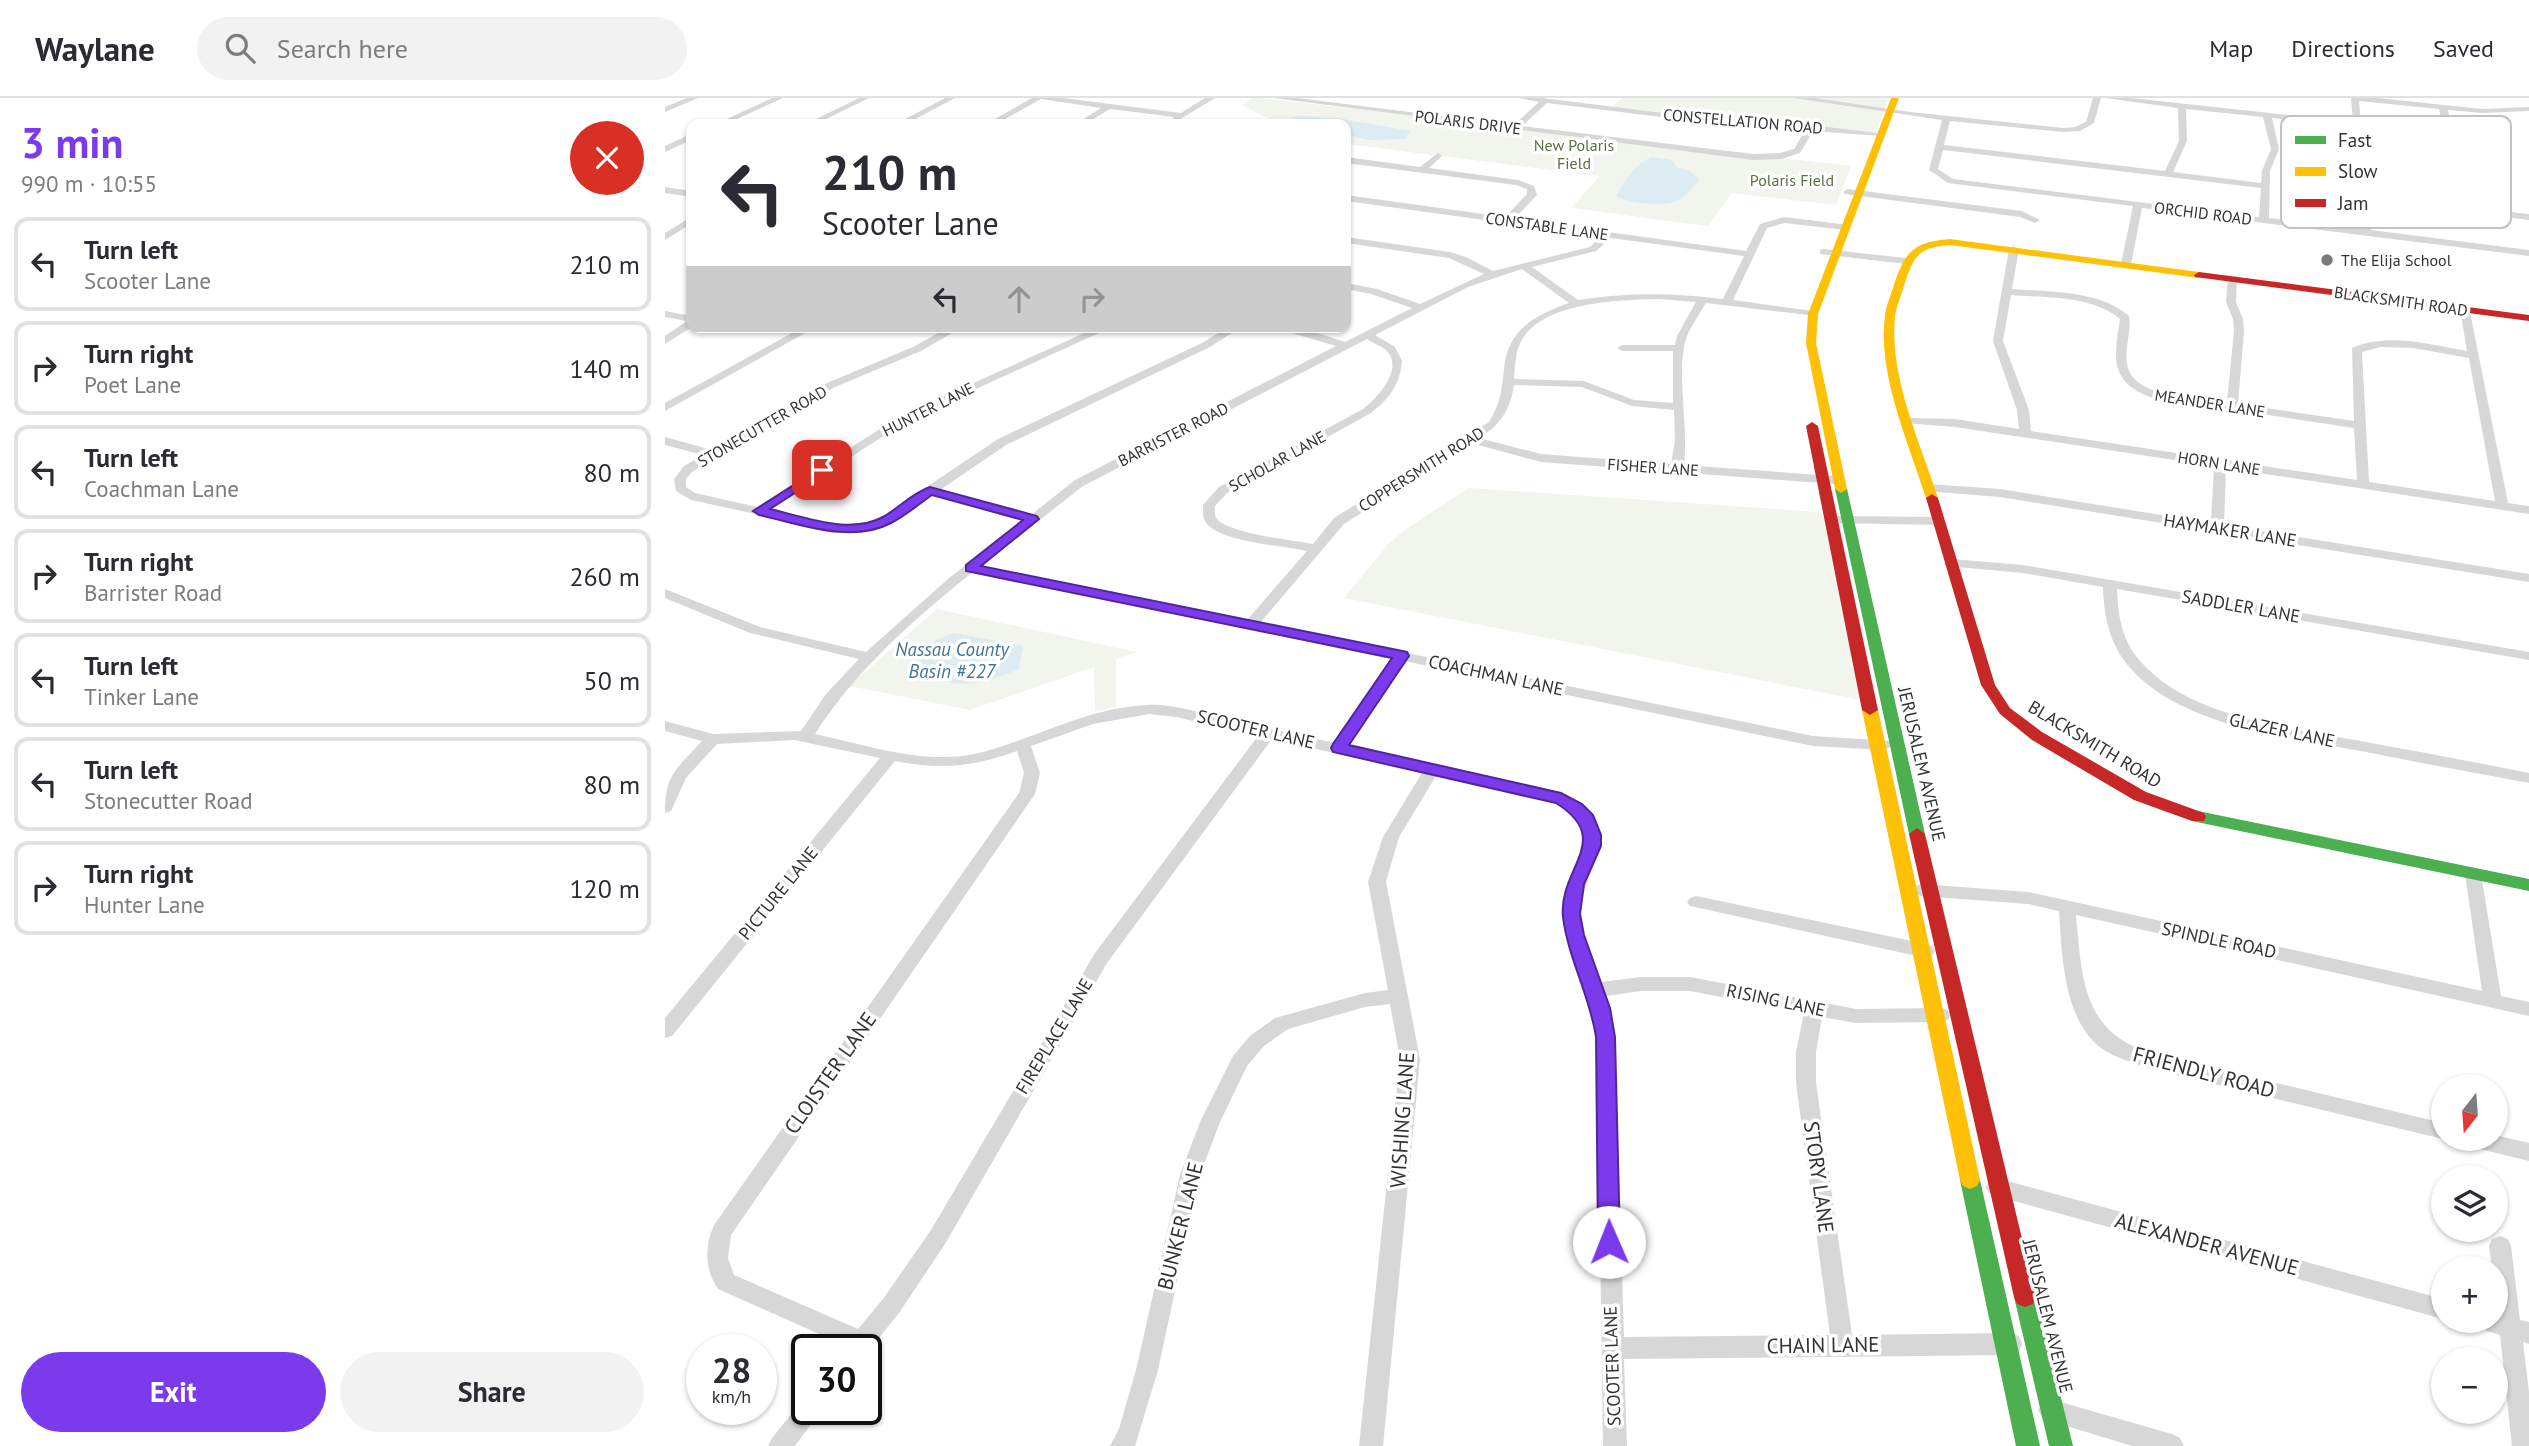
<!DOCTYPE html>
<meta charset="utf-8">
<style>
:root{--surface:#fff;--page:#f2f2f3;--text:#2b2b33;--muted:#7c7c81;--line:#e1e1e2;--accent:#7c3aed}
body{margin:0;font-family:"PT Sans",sans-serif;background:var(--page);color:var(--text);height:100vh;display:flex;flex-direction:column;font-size:26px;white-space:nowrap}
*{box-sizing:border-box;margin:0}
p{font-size:23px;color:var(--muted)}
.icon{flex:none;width:38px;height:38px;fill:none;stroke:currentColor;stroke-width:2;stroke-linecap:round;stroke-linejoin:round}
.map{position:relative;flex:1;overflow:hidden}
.sheet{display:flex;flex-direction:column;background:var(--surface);width:665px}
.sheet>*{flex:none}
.guide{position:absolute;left:21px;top:21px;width:665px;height:214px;border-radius:14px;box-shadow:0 2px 5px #0004;background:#fff;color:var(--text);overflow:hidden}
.needle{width:46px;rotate:197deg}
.controls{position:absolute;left:1766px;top:976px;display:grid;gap:14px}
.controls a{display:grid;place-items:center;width:77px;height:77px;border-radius:50%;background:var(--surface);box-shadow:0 2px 5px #0004;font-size:35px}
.speed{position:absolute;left:21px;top:1236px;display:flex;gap:14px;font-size:35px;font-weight:700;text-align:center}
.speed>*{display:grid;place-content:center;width:91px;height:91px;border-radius:50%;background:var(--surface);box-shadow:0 2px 5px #0004;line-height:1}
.speed small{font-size:18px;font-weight:400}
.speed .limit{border:4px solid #111;border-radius:10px;background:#fff;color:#111}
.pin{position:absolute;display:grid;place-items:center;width:60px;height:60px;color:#fff;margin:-30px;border-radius:14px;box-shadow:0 4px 10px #0006}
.me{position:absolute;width:77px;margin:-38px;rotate:359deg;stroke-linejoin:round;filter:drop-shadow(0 0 5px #0008)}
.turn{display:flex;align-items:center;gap:24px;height:147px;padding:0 21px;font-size:32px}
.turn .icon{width:91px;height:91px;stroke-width:2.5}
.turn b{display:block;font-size:49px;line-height:60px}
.lanes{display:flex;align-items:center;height:66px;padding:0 21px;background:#0003;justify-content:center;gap:35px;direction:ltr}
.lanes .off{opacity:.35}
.round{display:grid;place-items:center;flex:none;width:74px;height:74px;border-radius:37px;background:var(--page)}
.summary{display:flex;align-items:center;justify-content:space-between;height:119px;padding:0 21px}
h1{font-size:42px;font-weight:700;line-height:52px;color:var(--accent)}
.cta{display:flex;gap:14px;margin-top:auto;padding:14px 21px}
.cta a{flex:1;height:80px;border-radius:42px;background:var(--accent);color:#fff;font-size:28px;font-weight:700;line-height:80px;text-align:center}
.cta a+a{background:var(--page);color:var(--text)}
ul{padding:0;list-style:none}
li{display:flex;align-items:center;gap:21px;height:94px;margin:0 14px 10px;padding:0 7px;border:4px solid var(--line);border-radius:14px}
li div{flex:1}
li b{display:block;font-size:26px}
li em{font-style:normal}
header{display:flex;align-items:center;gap:42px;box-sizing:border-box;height:98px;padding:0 35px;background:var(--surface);border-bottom:2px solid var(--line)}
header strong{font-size:33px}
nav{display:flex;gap:38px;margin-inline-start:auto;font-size:24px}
.search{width:490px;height:63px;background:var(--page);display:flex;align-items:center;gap:18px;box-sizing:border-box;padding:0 24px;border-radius:38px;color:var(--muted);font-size:26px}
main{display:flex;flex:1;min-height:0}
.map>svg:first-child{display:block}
.green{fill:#f1f5ed}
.water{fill:#ddebf3}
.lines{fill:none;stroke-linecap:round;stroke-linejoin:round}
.street{fill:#d7d7d7;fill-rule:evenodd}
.fast{fill:#4caf50;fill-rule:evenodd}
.slow{fill:#ffc107;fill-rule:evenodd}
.jam{fill:#c62828;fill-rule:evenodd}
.route{fill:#7c3aed;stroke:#51269a;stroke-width:2}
.poi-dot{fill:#7a7a7a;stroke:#fff;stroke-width:2.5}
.labels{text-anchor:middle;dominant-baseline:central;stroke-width:7;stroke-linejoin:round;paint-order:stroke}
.far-street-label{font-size:16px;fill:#333;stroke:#fff}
.far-park-label{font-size:16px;fill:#56703f;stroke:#fff}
.far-poi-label{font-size:16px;fill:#333;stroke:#fff;text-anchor:start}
.street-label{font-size:18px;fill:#333;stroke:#fff}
.water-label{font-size:19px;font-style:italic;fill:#3f7597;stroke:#fff}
.near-street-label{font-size:21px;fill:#333;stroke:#fff}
.key{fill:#fff;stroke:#c2c2c2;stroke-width:2}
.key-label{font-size:19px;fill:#333}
</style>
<header>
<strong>Waylane</strong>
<div class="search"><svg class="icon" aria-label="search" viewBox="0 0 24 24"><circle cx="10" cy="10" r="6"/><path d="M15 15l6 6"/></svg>Search here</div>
<nav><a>Map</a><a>Directions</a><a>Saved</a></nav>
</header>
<main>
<section class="sheet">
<div class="summary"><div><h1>3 min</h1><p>990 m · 10:55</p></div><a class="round" style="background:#d93025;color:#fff"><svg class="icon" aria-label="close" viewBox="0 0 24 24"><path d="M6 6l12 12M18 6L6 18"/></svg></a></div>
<ul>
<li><svg class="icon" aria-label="left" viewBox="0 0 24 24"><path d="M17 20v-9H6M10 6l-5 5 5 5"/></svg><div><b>Turn left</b><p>Scooter Lane</p></div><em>210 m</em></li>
<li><svg class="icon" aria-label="right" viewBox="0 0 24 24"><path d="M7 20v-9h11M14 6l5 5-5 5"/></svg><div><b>Turn right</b><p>Poet Lane</p></div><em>140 m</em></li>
<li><svg class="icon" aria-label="left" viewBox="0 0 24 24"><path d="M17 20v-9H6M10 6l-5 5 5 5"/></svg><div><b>Turn left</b><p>Coachman Lane</p></div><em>80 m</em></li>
<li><svg class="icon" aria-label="right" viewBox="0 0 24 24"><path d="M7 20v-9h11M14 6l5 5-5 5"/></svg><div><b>Turn right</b><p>Barrister Road</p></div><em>260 m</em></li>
<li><svg class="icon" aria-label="left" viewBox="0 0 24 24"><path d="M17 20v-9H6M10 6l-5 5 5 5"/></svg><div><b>Turn left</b><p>Tinker Lane</p></div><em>50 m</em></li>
<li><svg class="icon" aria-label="left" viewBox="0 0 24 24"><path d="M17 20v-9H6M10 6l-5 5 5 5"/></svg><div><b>Turn left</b><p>Stonecutter Road</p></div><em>80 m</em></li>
<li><svg class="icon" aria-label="right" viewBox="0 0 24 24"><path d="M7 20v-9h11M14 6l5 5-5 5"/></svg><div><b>Turn right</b><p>Hunter Lane</p></div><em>120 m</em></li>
</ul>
<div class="cta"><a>Exit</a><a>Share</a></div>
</section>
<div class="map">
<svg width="1864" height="1348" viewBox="0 0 1864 1348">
<rect width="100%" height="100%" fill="#fff"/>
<path class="green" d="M587,0H596L1186,68L1171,107L1067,95L1043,128L906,110L935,78L681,46V26H613L577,7Z
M957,0H1224L1210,35L1081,26L946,10Z
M804,390L1168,415L1206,604L679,500L724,445L741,431Z
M272,511L472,554L451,561V609L430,614L429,569L305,612L184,588Z"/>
<path class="water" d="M637,18L677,21L746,33L740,41L704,42L681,37V26H641L626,19Z
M987,59L1007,62L1011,69L1025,73L1035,82C1028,88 1021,99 1014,102C1001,109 963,106 951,98C961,81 968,67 987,59Z
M289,535L358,548L354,571C305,592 290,589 241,573C252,549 265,544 289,535Z"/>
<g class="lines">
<path class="street" d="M22,0H33L0,14V9Z
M107,0H118L61,26H51Z
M194,0H204L151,26H141Z
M280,0H290L241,26H231Z
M367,0H398L516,15L540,0H550L509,25L505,23L509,19L445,11L420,26H411L436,10L376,1L331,26H321Z
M609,0H632L849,27L874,4L853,0H877L1054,22L1146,27L1220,36L1216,38L1148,33L1135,55L1116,61L1088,62ZM882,5L1054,26L1140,33L1129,51L1115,55L1088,56L857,28Z
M1129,0H1150L1245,14L1398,30L1410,29L1421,24L1428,0H1436L1429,25L1415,33L1398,34L1285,23L1279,47L1500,73L1514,43L1513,10L1440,0H1466L1688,24L1686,0H1713L1817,11L1864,9V13L1817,15L1783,12L1790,48L1803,72L1801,109L1864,116V122L1703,102L1706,132L1864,152V158L1477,110L1466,166L1461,169L1456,166L1468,108L1283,85L1264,72L1277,22ZM1694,3L1774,11L1782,48L1795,72L1792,108L1702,97L1701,86L1707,63L1697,38ZM1521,11L1598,19L1606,51L1597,73L1596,85L1508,74L1522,43ZM1607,20L1688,29L1689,38L1699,63L1693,86L1696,131L1604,120L1605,73L1614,51ZM1278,52L1596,90L1594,119L1288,81L1273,71Z
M26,36V42L0,54V48Z
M773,55L777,58L764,70L853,82L869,88L872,97L849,121L1081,153L1095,126L1119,119L1184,127L1186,129L1181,132L1119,125L1102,130L1068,202L1148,213L1152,214V218L1041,205C1035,215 1027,227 1022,238C1010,271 1024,328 1019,367L1169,378L1175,382L1169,386L876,364L806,345L679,426L595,525L1148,638L1225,643L1228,647L1220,652L1148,648L739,563L683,648L896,696C907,699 916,705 924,713C953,742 915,779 916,816C916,839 928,863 936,884L976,879H1025L1191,911L1276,910L1283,912L1285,917L1283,922L1276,924L1191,925L1157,919L1151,954V985L1187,1237L1346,1235L1354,1238L1357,1246L1354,1254L1346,1257L959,1261L962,1348H938L932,939L927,910L901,837L898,816L902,786L919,748L920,737L915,724L891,705L771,678L734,739L721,784L755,961L718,1348H694L735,961L725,906L700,909L623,931L599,948L582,968L555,1024L535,1077L493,1272L470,1348H445L454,1331L471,1272L515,1077L535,1024L568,958L585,938L610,920L700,895L723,892L703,784L718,739L757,675L607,641L442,865L280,1146L234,1215L201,1256V1251H180L181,1248L53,1191C40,1172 39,1149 49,1127L354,695L359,675L352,653C308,669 275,672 230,663L7,938L0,940V920L215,660L129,642L52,646L21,680L6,713L0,715C0,675 12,671 37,643L0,633V623L48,636L136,633L161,596L194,561L85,535L0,500V491L95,529L201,554L284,480L358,423L267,397L211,432L174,434L26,402L11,393L9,381L19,368L38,357L0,347V339L47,352L162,285L248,249L284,229H297L256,253L170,289L27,374L21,381V389L30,395L92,409L237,317L433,229H447L245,321L105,411L174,426L203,425L226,413L333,341L537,245L563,229H576L545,249L341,347L275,392L366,417L410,382L671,248L606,229L640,231L680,244L747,210L706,196L681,191V185L712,191L755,206L819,176L784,160L681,145V139L785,154L801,159L828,173L925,149L936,138L681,103V97L840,119L862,96V91L851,87L681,65V59L755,69ZM946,140L1079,158L1058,201C1009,195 962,194 913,202L867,169L931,153ZM857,171L904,205C870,217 842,232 839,271C837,291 835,307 824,324L669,420L648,446C626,442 570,436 554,423C549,419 550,414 550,408L562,395L706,315C724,301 735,287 737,263L730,249L710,237L803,189ZM994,201L1031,204L1012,238L1010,247H957L952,250L957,253H1008V305L969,302L919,283L849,281C850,270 850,258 854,248C872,203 955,202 994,201ZM702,241C707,245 717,248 722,253C739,272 712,300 698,311L554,389L538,407C538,415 537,422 544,428C561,444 618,448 642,453L582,522L316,468L418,388ZM849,287L917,289L967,308L1009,312L1010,343L1006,366L876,356L814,340C835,327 845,313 849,287ZM308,474L726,561L670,645C630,636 590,627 550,618C528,613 504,605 481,607C423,610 373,639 318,654C264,669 202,647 150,636C190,573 249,521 308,474ZM484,616L511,619L593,638L430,855L266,1132L218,1201L193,1231L69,1177L63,1160L66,1137L370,696L375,675L366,648L428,626ZM976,893H1025L1139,915L1131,954V985L1165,1237L959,1239L950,939L941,898Z
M0,89L26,93V99L0,95Z
M1183,91L1357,113L1375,122L1370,125L1355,119L1180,96L1178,94Z
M26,119V126L0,142V135Z
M1349,148L1354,151L1347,191C1385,194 1434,192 1464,218C1467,233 1459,250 1462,266C1468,301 1533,300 1562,304L1569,233L1568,221L1561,204L1563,180L1572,178L1571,204L1578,221L1579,233L1573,306L1689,323L1687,250C1724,234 1765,247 1802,253L1795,211L1804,209L1843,405L1864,408V416L1561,370L1559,427L1864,476V484L1335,399L1260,393L1258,390L1264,386L1335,391L1546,425L1549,368L1290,329L1240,325L1238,323L1244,320L1290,321L1354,331L1352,312L1328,243L1344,151ZM1346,197C1380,200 1427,197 1455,221C1449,259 1444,283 1485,299L1689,330L1692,382L1366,333L1364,312L1338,243ZM1715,249L1748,250L1804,260L1830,403L1704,384L1697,254Z
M1158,151L1241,160L1246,163L1241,166L1155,156V152Z
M0,213L26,218L27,229L0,246V238L22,223L0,219Z
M138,229H151L0,313V305Z
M1171,418L1274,419L1280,423L1274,427L1166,425V419Z
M1286,461L1358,467L1864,554V562L1452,491C1453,519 1457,544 1477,565C1527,621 1631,631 1701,644C1755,654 1810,664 1864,675V685C1810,675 1755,665 1701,654C1628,640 1520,630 1467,572C1445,548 1439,521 1438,489L1358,475L1281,468L1279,465Z
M1808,770L1814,772L1816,776L1836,898L1864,904V918L1411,817C1417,880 1417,934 1486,955L1778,1025V1041L1486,971C1469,965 1450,960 1436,950C1398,921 1397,856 1394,813L1363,806L1256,798L1250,796L1247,792L1250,788L1256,786L1363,794L1817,893L1800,776L1802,772Z
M1031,798L1261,846L1267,848L1270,853L1267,858L1261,860L1025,808L1022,804L1025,800Z
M1830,1037L1864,1045V1063L1811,1050L1804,1047L1801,1041H1830Z
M1331,1080L1778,1201V1221L1331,1098L1324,1095L1321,1089L1324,1083Z
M1835,1138L1843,1141L1846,1148L1855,1222L1864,1224V1246L1858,1244L1864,1294V1348H1847L1835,1237L1813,1230L1810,1223H1830V1171H1827L1824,1148L1827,1141Z
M142,1301V1311H157L130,1348H103L107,1340L137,1303Z
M1385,1301L1507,1336L1515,1340L1519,1348H1467L1385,1323L1377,1320L1373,1312L1377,1304Z"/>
<path class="fast" d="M1176,387L1182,391L1260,736L1252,742L1244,736L1170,391Z
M1533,713L1864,781V793L1527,723L1525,719L1527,715Z
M1305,1073L1312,1076L1315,1082L1375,1348H1351L1295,1082L1298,1076Z
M1360,1189L1368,1192L1371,1199L1408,1348H1384L1349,1199L1352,1192Z"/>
<path class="slow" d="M1226,0H1234L1153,216L1151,245L1182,391L1176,395L1170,391L1141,245L1143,216Z
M1285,141L1534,174L1539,177L1534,180L1285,147C1253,149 1248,159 1239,188C1236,198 1231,209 1230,219C1224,279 1255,344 1273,400L1267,404L1261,400C1244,346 1212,275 1220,218C1221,207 1226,197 1229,187C1240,153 1249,144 1285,141Z
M1205,607L1213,612L1315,1082L1312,1088L1305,1091L1298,1088L1295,1082L1197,612Z"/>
<path class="jam" d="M1534,174L1864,217V223L1530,179L1529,177Z
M1147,324L1153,328L1213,612L1205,617L1197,612L1141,328Z
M1267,396L1273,400L1330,587L1345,610L1377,634L1481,694L1539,715L1541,719L1539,723H1527L1469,702L1367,642L1335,616L1316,587L1261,400Z
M1252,730L1260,736L1371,1199L1368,1206L1360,1209L1352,1206L1349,1199L1244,736Z"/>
</g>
<path class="route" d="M157,369L161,370V375L105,411C140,419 185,437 218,419C234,410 247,395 265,389L372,418L374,421L316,468L742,554L744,558L684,647L896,695L917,706L928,717L936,737V748L919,786L915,816L919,837L945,910L950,939L955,1144L952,1151L944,1154L936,1151L933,1144L931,939C925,898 903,860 898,819C893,770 950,742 891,705L668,654L666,650L668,646L727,560L301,473V467L358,422L267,397C254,406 240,418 226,425C186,446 136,426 94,417L88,413Z"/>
<circle class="poi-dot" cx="1662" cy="162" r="7"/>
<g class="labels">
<g class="far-street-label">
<text transform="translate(1078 23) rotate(5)">CONSTELLATION ROAD</text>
<text transform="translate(803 24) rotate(7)">POLARIS DRIVE</text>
<text transform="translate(1538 115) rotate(7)">ORCHID ROAD</text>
<text transform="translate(882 128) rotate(8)">CONSTABLE LANE</text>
<text transform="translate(1736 203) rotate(8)">BLACKSMITH ROAD</text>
<text transform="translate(1545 305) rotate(9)">MEANDER LANE</text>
<text transform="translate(263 311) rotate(-27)">HUNTER LANE</text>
<text transform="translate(97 328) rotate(-30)">STONECUTTER ROAD</text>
<text transform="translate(508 336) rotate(-27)">BARRISTER ROAD</text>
<text transform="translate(612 363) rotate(-29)">SCHOLAR LANE</text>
<text transform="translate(1554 365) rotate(9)">HORN LANE</text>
<text transform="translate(988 369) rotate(4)">FISHER LANE</text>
<text transform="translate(756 371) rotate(-32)">COPPERSMITH ROAD</text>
</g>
<g class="far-park-label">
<text x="909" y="47">New Polaris<tspan x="909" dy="18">Field</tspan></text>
<text x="1127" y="82">Polaris Field</text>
</g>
<g class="far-poi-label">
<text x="1676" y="162">The Elija School</text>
</g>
<g class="street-label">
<text transform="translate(1565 432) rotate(9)">HAYMAKER LANE</text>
<text transform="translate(1576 508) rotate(10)">SADDLER LANE</text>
<text transform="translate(831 577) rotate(12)">COACHMAN LANE</text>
<text transform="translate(591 631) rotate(13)">SCOOTER LANE</text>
<text transform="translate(1617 632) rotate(12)">GLAZER LANE</text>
<text transform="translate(1430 646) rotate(31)">BLACKSMITH ROAD</text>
<text transform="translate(1257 666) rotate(77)">JERUSALEM AVENUE</text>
<text transform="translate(113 795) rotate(-51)">PICTURE LANE</text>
<text transform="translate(1554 842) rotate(12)">SPINDLE ROAD</text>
<text transform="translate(1111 902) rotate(12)">RISING LANE</text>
<text transform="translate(389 938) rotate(-59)">FIREPLACE LANE</text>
<text transform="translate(1383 1218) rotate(76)">JERUSALEM AVENUE</text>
<text transform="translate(947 1268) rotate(-92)">SCOOTER LANE</text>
</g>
<g class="water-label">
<text x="287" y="551">Nassau County<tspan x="287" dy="22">Basin #227</tspan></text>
</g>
<g class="near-street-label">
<text transform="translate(1539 974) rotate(15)">FRIENDLY ROAD</text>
<text transform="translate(165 975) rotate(-55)">CLOISTER LANE</text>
<text transform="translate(737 1022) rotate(-86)">WISHING LANE</text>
<text transform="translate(1154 1079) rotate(82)">STORY LANE</text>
<text transform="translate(515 1128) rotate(-76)">BUNKER LANE</text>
<text transform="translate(1542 1146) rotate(15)">ALEXANDER AVENUE</text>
<text transform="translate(1158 1247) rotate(-1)">CHAIN LANE</text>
</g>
</g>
<rect x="1616" y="18" width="230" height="112" rx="10" class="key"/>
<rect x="1630" y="38" width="31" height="8" fill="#4caf50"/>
<rect x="1630" y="69" width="31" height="9" fill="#ffc107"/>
<rect x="1630" y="101" width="31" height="8" fill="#c62828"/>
<g class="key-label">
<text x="1673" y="49">Fast</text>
<text x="1673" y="80">Slow</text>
<text x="1673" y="112">Jam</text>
</g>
</svg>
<div class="controls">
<a><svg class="needle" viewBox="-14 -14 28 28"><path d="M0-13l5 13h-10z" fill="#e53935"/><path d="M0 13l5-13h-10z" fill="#7c7c81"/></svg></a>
<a><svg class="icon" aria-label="layers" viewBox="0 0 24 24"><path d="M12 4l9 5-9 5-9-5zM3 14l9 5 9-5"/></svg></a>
<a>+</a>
<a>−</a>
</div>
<div class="speed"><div>28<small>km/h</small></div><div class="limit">30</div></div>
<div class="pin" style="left:157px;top:372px;background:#d93025"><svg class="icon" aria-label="arrive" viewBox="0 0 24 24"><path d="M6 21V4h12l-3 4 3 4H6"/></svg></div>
<svg class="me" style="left:944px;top:1144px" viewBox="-20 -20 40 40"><circle r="19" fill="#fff"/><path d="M0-13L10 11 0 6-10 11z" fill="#7c3aed"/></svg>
<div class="guide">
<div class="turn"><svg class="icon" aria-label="left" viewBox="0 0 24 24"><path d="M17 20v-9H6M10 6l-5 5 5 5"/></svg><div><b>210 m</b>Scooter Lane</div></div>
<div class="lanes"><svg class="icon" aria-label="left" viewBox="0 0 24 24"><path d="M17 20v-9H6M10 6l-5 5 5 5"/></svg><svg class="icon off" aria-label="ahead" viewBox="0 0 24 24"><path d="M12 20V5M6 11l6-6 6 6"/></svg><svg class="icon off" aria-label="right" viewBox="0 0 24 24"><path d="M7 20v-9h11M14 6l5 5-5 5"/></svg></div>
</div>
</div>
</main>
